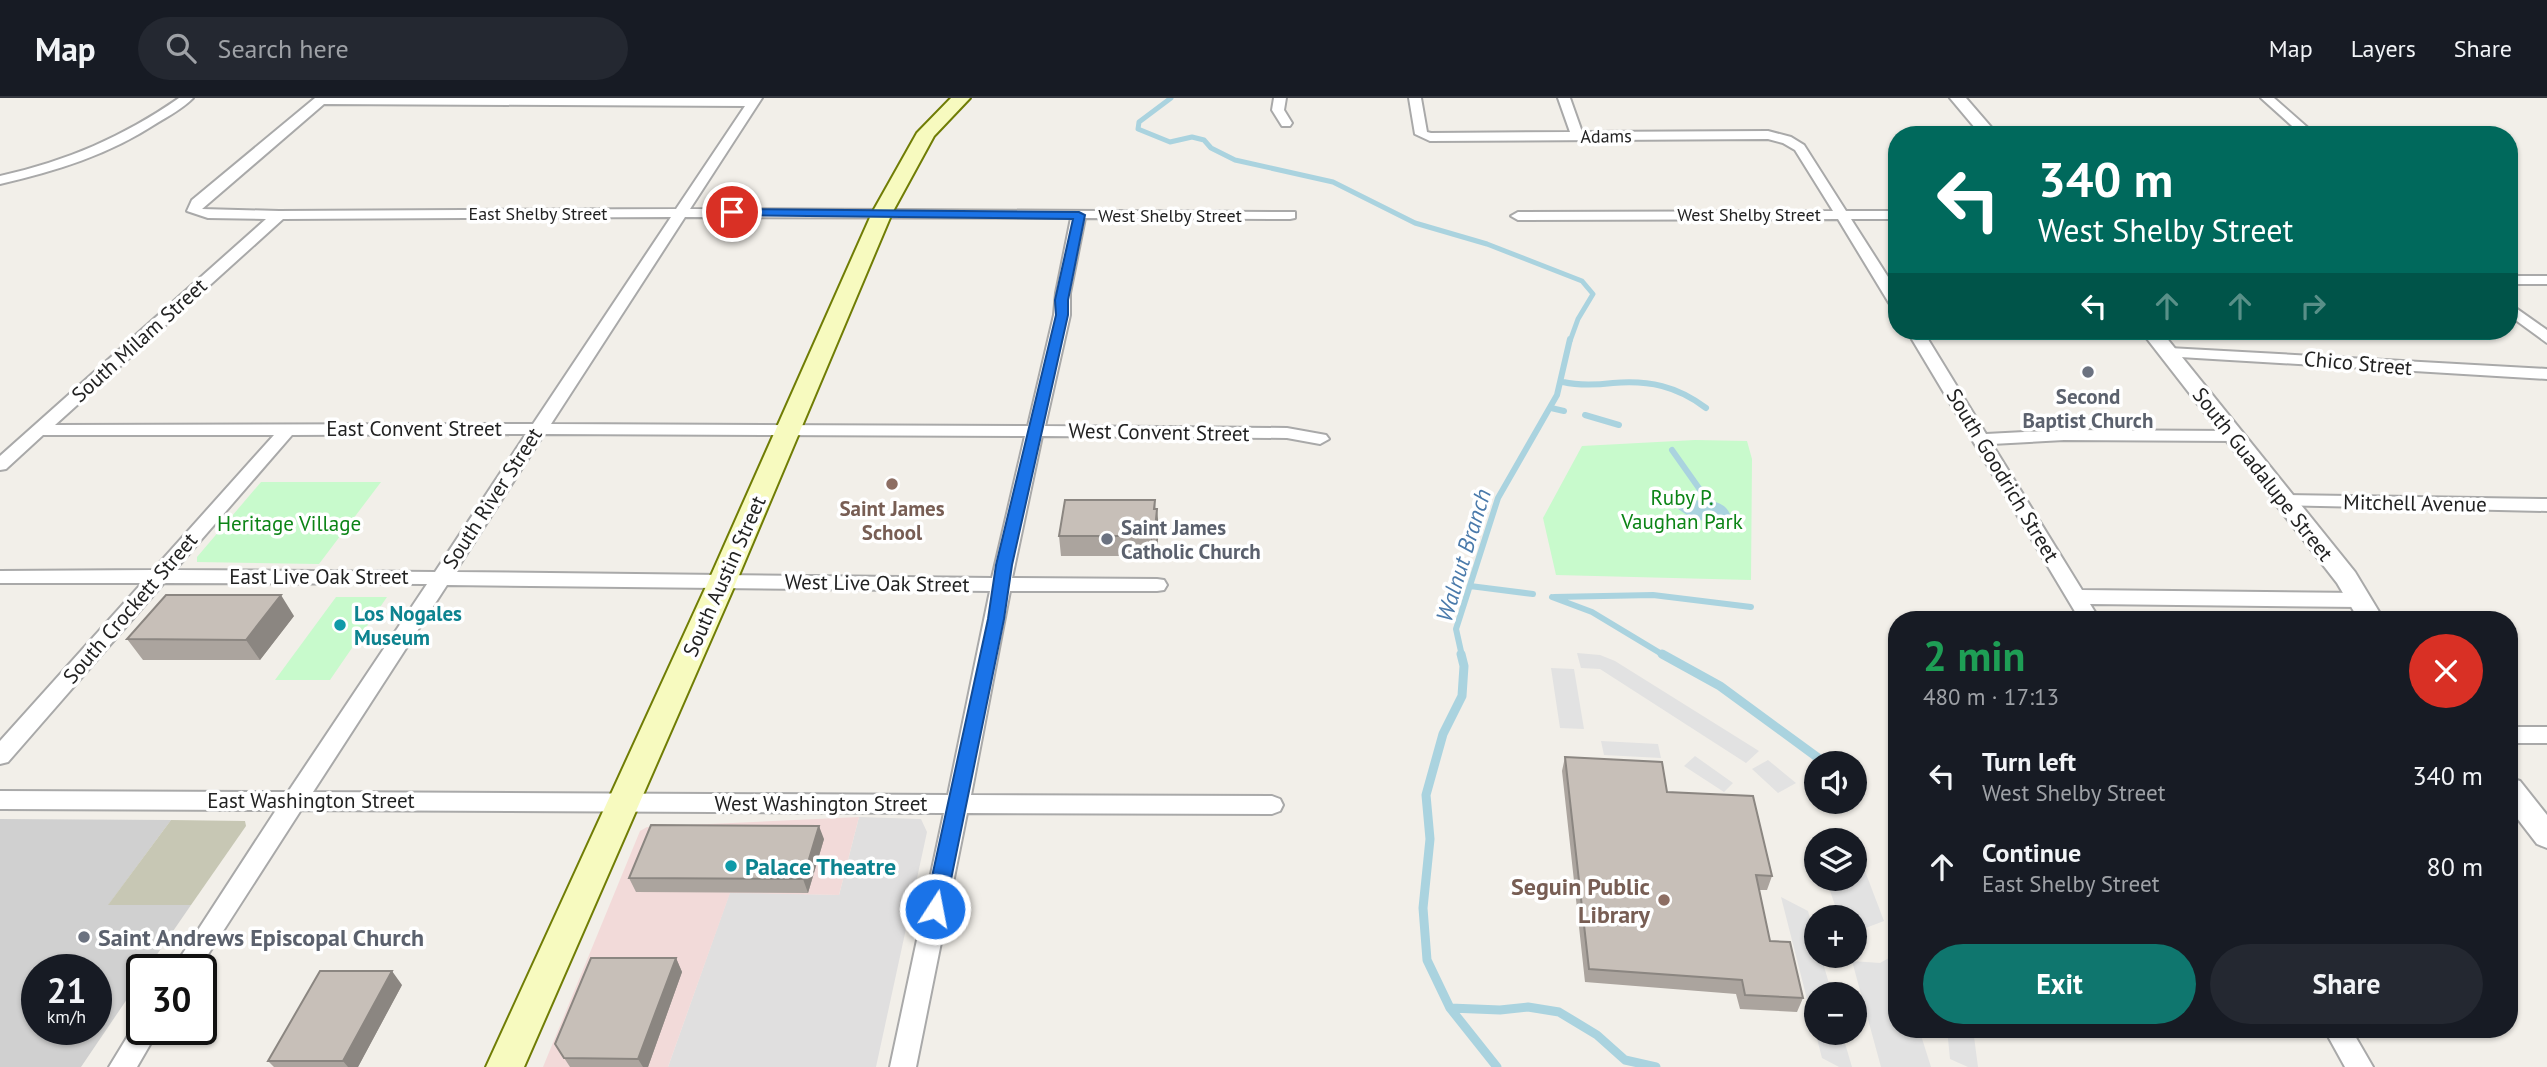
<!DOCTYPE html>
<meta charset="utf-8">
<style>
:root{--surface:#171b24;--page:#242831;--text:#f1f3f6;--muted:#9ea1a6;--line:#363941;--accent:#0f766e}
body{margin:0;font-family:"PT Sans",sans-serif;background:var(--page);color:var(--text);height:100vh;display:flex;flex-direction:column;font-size:26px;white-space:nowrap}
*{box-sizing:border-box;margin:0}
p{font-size:23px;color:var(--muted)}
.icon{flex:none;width:38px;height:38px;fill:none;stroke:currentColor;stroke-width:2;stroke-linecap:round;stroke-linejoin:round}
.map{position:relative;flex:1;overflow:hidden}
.sheet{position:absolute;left:1888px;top:513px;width:630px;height:427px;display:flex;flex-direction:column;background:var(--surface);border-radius:28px;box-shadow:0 2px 5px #0004}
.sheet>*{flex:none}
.guide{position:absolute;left:1888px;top:28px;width:630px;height:214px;border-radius:28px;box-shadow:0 2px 5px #0004;background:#00695c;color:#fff;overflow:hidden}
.buttons{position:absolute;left:1804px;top:653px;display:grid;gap:14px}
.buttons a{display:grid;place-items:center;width:63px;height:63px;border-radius:50%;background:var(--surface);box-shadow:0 2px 5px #0004;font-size:35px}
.speed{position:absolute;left:21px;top:856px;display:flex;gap:14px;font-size:35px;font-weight:700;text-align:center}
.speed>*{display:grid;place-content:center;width:91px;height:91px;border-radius:50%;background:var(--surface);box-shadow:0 2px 5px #0004;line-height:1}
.speed small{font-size:18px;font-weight:400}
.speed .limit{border:4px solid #111;border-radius:10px;background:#fff;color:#111}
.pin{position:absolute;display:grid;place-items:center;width:60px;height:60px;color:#fff;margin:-30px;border:4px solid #fff;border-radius:50%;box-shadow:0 2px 7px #0007}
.me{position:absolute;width:77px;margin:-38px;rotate:11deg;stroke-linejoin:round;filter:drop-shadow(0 0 5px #0008)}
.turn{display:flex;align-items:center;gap:24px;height:147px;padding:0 35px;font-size:32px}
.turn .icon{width:91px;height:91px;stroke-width:2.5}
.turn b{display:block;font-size:49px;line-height:60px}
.lanes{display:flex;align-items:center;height:66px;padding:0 35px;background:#0003;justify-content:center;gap:35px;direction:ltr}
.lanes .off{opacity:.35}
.round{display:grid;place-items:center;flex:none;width:74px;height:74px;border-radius:37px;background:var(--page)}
.summary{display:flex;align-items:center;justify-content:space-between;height:119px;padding:0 35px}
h1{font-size:42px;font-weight:800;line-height:52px;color:#1e9e55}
.primary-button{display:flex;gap:14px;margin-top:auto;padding:14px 35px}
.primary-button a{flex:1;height:80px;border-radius:42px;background:var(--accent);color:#fff;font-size:28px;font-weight:800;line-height:80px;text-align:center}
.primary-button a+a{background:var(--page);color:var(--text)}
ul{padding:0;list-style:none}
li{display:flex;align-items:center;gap:21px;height:91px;padding:0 35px}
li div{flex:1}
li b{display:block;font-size:26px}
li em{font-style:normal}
header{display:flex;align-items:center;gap:42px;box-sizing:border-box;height:98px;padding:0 35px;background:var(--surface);border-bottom:2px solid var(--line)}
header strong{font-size:33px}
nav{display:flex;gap:38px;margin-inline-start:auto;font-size:24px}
.search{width:490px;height:63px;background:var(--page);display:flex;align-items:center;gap:18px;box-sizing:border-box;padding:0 24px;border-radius:38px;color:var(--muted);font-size:26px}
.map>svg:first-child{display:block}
.residential{fill:#e0dfdf}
.commercial{fill:#f2dad9}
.religious{fill:#d0d0d0;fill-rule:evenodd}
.construction{fill:#c7c7b4}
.park{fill:#c8facc}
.parking{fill:#e2e2e2}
.water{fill:#aad3df}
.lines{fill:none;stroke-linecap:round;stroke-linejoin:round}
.stream-far2{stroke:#aad3df;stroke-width:5}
.stream-far1{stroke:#aad3df;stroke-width:6}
.stream{stroke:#aad3df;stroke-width:9}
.minor-casing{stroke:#a9a9a9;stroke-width:4}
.tertiary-casing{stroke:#a9a9a9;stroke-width:4}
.secondary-casing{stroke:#707d05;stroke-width:4}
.minor{fill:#fff;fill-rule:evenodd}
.tertiary{fill:#fff;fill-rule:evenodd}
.secondary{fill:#f7fabf;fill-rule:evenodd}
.wall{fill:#aba49e}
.shaded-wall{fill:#8b8681}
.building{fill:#c7bfb8;stroke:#8b8681;stroke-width:2}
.route{fill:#1a73e8;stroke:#114b97;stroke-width:2}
.worship-dot{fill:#6b7280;stroke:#fff;stroke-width:2.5}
.education-dot{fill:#8d6e63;stroke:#fff;stroke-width:2.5}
.culture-dot{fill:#0f9aa8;stroke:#fff;stroke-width:2.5}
.labels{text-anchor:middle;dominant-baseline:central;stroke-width:7;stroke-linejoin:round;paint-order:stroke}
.far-street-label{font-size:18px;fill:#222;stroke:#fff}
.street-label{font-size:21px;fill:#222;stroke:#fff}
.worship-label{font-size:21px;font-weight:bold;fill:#5b616d;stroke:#fff}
.park-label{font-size:21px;fill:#0c8416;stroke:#fff}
.education-label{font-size:21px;font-weight:bold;fill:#785e54;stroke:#fff}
.culture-label{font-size:21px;font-weight:bold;fill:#0d838f;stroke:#fff;text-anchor:start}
.water-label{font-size:23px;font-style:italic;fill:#4a7aab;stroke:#fff}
.near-culture-label{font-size:24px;font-weight:bold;fill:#0d838f;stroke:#fff;text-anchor:start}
.near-education-label{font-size:24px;font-weight:bold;fill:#785e54;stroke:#fff;text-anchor:end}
.near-worship-label{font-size:24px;font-weight:bold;fill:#5b616d;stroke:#fff;text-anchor:start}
</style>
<header>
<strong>Map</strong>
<div class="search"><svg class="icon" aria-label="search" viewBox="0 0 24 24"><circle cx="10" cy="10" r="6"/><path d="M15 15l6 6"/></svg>Search here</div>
<nav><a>Map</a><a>Layers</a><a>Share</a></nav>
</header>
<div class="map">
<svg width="2547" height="969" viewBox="0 0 2547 969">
<rect width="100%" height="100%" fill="#f2efe9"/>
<path class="residential" d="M859,719L921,721L927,734L876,969H668L730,794L839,797Z"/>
<path class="commercial" d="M859,719L839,797L730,795L668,969H543L640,733L647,729Z"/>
<path class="religious" d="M0,721L171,722L109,806L191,807L147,871L142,872V879L81,969H0ZM37,872H96V931H37Z"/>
<path class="construction" d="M171,722L245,723L246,728L191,807H108Z"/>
<path class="park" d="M1695,342L1747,343L1752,361L1751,482L1556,477L1543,420L1582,348Z
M261,384H381L319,466L197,464V459Z
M336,499H387L330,582H275Z"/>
<path class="parking" d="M1577,555L1600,557L1615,563L1759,653L1746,665L1600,571L1581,570Z
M1551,570L1574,571L1584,631L1560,630Z
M1601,643L1658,646L1661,660L1604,657Z
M1695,658L1733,685L1724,694L1684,668Z
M1768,662L1796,685L1778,695L1752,671Z
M1860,760L1884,823L1855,834V819H1839L1826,781L1855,780V762Z
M1781,799L1808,813L1816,843V858H1821L1832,896H1816V934L1842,935L1852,969H1839L1822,960Z
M1896,856L1897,931H1919L1931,969H1881L1852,863L1880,865Z
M1947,931H1973L1978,969H1968L1950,961Z"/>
<path class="water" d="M1688,402C1704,403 1723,400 1730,416L1727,421C1708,427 1692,422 1677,410L1676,406Z"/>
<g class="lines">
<path class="stream-far2" d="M1171,0L1139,24L1138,31L1170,44L1192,39L1204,42L1211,50L1235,62L1333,84L1415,125L1487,146L1582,183L1593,196L1578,221L1570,243"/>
<path class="stream-far1" d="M1563,284C1580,288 1596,287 1613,285C1649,282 1677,288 1706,310
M1551,310L1564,313
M1585,317L1619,327
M1672,352L1708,403
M1470,488L1533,496
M1552,499L1592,514L1665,558
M1554,499L1653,497L1751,509
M1462,558L1456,531L1498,400L1557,297L1570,241"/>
<path class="stream" d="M1461,556L1464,568L1462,598L1443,636L1426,697L1430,741L1423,810L1427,862L1450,910L1497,969
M1662,556L1720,588L1825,665
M1450,910L1500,912L1528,909L1559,914L1597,937L1625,962L1656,969"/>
<defs>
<path id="minor" d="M179,0H193C183,10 169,18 157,25C108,57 56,73 0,86V78C67,63 123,39 179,0Z
M315,0H762L690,111L1295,114V120L1290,121L1085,120L1070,195V217L1045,328L1287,330L1326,337L1329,341L1320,346L1287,340L1042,338L1012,480L1157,481L1164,482L1167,487L1164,492L1157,493H1010L971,697L1272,698L1280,701L1283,707L1280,713L1272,716L967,715L916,969H890L944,715L301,712L198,872H172L276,712L0,711V693L288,694L427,486L164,485L8,664L0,666V643L142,485H0V473L153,472L274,337H43L6,371L0,372V358L266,121L208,120L187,113L192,102ZM324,6L745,8L676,111L279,113L202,111ZM671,119L533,326L55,327L283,121ZM685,119L1071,120L1056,195L1054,217L1028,328L551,326ZM526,336L435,474L175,472L292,337ZM544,336L1025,338L992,480L455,474ZM447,487L990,493L948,697L313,694Z
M1274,0H1286L1284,12L1292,25L1290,28H1282L1272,12Z
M1409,0H1421L1427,34L1431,35L1570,34L1558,0H1570L1582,34L1768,33L1791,39L1804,47L1846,113H1897V121H1851L1897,193V210L1889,205L1838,121L1518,122L1511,118L1518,114L1833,113L1795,52L1783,45L1768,41L1430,43L1415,36Z
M2261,0H2274L2316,37H2302Z
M2510,178H2547V186H2510Z
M2510,206L2547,232V245L2510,218Z
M1907,233H1923L1986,336L2064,332L2233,333L2242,338L2233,343L2064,342L1992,346L2082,492L2360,495L2367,497L2370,502L2367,507L2360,509L2090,506L2100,522H2080Z
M2169,250L2547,271V281L2163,258L2161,255L2163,252Z
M2284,397L2547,401V413L2278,407L2275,403Z
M2510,629H2547V645H2510Z
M142,921V931H159L137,969H109L137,923Z
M2324,931H2351L2373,969H2345Z"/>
<path id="tertiary" d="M1950,0H1966L1998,37H1981Z
M2141,233H2161L2355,474L2384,522H2359L2337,485Z
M2510,680L2520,683L2547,717V750L2537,746L2510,711Z"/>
<path id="secondary" d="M951,0H970L934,38L892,115L737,482L524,969H486L709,482L872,115L917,35Z"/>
</defs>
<use href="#minor" class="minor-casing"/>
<use href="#tertiary" class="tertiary-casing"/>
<use href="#secondary" class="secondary-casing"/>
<use href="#minor" class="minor"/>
<use href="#tertiary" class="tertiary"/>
<use href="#secondary" class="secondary"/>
</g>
<path class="wall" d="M1155,411L1159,431L1157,451H1153L1152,458H1061L1059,438Z
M294,518L260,562H143L127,541Z
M1565,659L1667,694L1772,778L1767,792H1759L1770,843L1803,900L1797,914L1740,911L1736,896L1585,884L1562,673Z
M824,741L808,795L636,794L629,780Z
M676,860L682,874L648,969H570L555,946Z
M402,887L358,969H274L268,963Z"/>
<path class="shaded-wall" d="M1155,402L1156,421L1157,411L1159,431L1157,451L1154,411Z
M1151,431L1153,451L1152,458L1151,438Z
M281,497L294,518L260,562L246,542Z
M819,728L824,741L808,795L803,781Z
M676,860L682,874L648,969H643L638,961Z
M392,873L402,887L358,969H348L343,963Z"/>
<path class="building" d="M1065,402H1155L1154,411H1157L1155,431H1151V438H1059Z
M166,497H281L246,542L127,541Z
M1565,659L1662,664L1667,694L1753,698L1772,778L1756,777L1770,843L1790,844L1803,900L1745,897L1742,882L1589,871Z
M651,727L819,728L803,781L629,780Z
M591,860H676L638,961L564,960L555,946Z
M320,873H392L343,963H268Z"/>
<path class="route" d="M732,111L1079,114L1085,117L1068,202V217L1012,467L1004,521L945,811L942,817L935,819L928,817L925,811L988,521L996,467L1056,217L1055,202L1073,121L728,117L726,114Z"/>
<g class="worship-dot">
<circle cx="2088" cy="274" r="7"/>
<circle cx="1107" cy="441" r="7"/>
<circle cx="84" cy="839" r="7"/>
</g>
<g class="education-dot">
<circle cx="892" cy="386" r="7"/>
<circle cx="1664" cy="802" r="7"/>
</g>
<g class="culture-dot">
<circle cx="340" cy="527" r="7"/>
<circle cx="731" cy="768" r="7"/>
</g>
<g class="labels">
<g class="far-street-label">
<text transform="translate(1606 38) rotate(-1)">Adams</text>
<text x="538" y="115">East Shelby Street</text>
<text x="1749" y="116">West Shelby Street</text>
<text x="1170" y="117">West Shelby Street</text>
</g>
<g class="street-label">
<text transform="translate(139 242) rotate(-42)">South Milam Street</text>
<text transform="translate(2358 265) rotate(5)">Chico Street</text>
<text x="414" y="330">East Convent Street</text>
<text transform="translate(1159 334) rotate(1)">West Convent Street</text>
<text transform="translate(2263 376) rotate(52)">South Guadalupe Street</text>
<text transform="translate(2003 377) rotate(59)">South Goodrich Street</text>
<text transform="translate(492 400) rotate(-57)">South River Street</text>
<text transform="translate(2415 405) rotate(1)">Mitchell Avenue</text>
<text x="319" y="478">East Live Oak Street</text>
<text transform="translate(724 478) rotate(-66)">South Austin Street</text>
<text transform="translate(877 485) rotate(1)">West Live Oak Street</text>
<text transform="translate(130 510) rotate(-49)">South Crockett Street</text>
<text x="311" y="702">East Washington Street</text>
<text x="821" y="705">West Washington Street</text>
</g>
<g class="worship-label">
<text x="2088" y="298">Second<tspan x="2088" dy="24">Baptist Church</tspan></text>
<text x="1121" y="429" text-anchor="start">Saint James<tspan x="1121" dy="24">Catholic Church</tspan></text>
</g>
<g class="park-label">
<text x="1682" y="399">Ruby P.<tspan x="1682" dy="24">Vaughan Park</tspan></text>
<text x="289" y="425">Heritage Village</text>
</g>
<g class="education-label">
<text x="892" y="410">Saint James<tspan x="892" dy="24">School</tspan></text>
</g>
<g class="culture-label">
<text x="354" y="515">Los Nogales<tspan x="354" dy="24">Museum</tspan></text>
</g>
<g class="water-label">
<text transform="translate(1463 457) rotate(-73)">Walnut Branch</text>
</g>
<g class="near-culture-label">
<text x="745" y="768">Palace Theatre</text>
</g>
<g class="near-education-label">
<text x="1650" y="788">Seguin Public<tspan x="1650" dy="28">Library</tspan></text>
</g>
<g class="near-worship-label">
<text x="98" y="839">Saint Andrews Episcopal Church</text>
</g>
</g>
</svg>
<div class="buttons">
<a><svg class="icon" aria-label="sound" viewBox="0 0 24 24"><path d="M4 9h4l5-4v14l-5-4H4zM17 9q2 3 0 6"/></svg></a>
<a><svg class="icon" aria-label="layers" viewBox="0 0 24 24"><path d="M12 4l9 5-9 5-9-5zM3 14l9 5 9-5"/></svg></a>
<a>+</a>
<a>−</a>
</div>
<div class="speed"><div>21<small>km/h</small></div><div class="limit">30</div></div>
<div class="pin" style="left:732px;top:114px;background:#d93025"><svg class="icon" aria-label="arrive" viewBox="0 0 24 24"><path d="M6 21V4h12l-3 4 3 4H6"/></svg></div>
<svg class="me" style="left:935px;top:811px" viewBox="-20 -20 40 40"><circle r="17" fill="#1a73e8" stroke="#fff" stroke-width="3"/><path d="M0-11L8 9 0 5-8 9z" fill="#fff"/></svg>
<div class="guide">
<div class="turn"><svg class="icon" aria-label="left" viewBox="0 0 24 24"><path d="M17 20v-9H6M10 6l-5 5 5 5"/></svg><div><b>340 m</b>West Shelby Street</div></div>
<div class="lanes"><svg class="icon" aria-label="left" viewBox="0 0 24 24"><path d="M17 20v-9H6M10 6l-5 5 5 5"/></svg><svg class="icon off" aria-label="ahead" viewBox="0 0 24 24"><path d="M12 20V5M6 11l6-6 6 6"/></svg><svg class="icon off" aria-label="ahead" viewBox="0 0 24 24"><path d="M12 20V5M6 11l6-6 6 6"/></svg><svg class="icon off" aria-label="right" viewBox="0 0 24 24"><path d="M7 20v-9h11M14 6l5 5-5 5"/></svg></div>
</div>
<section class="sheet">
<div class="summary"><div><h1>2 min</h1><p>480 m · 17:13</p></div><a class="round" style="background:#d93025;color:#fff"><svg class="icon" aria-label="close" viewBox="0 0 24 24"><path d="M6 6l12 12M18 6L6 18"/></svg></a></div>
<ul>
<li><svg class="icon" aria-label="left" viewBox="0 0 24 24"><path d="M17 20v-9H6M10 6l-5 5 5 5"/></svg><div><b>Turn left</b><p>West Shelby Street</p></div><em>340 m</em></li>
<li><svg class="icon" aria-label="ahead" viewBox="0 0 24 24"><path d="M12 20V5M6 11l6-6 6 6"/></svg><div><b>Continue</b><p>East Shelby Street</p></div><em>80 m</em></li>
</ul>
<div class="primary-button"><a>Exit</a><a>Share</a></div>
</section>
</div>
